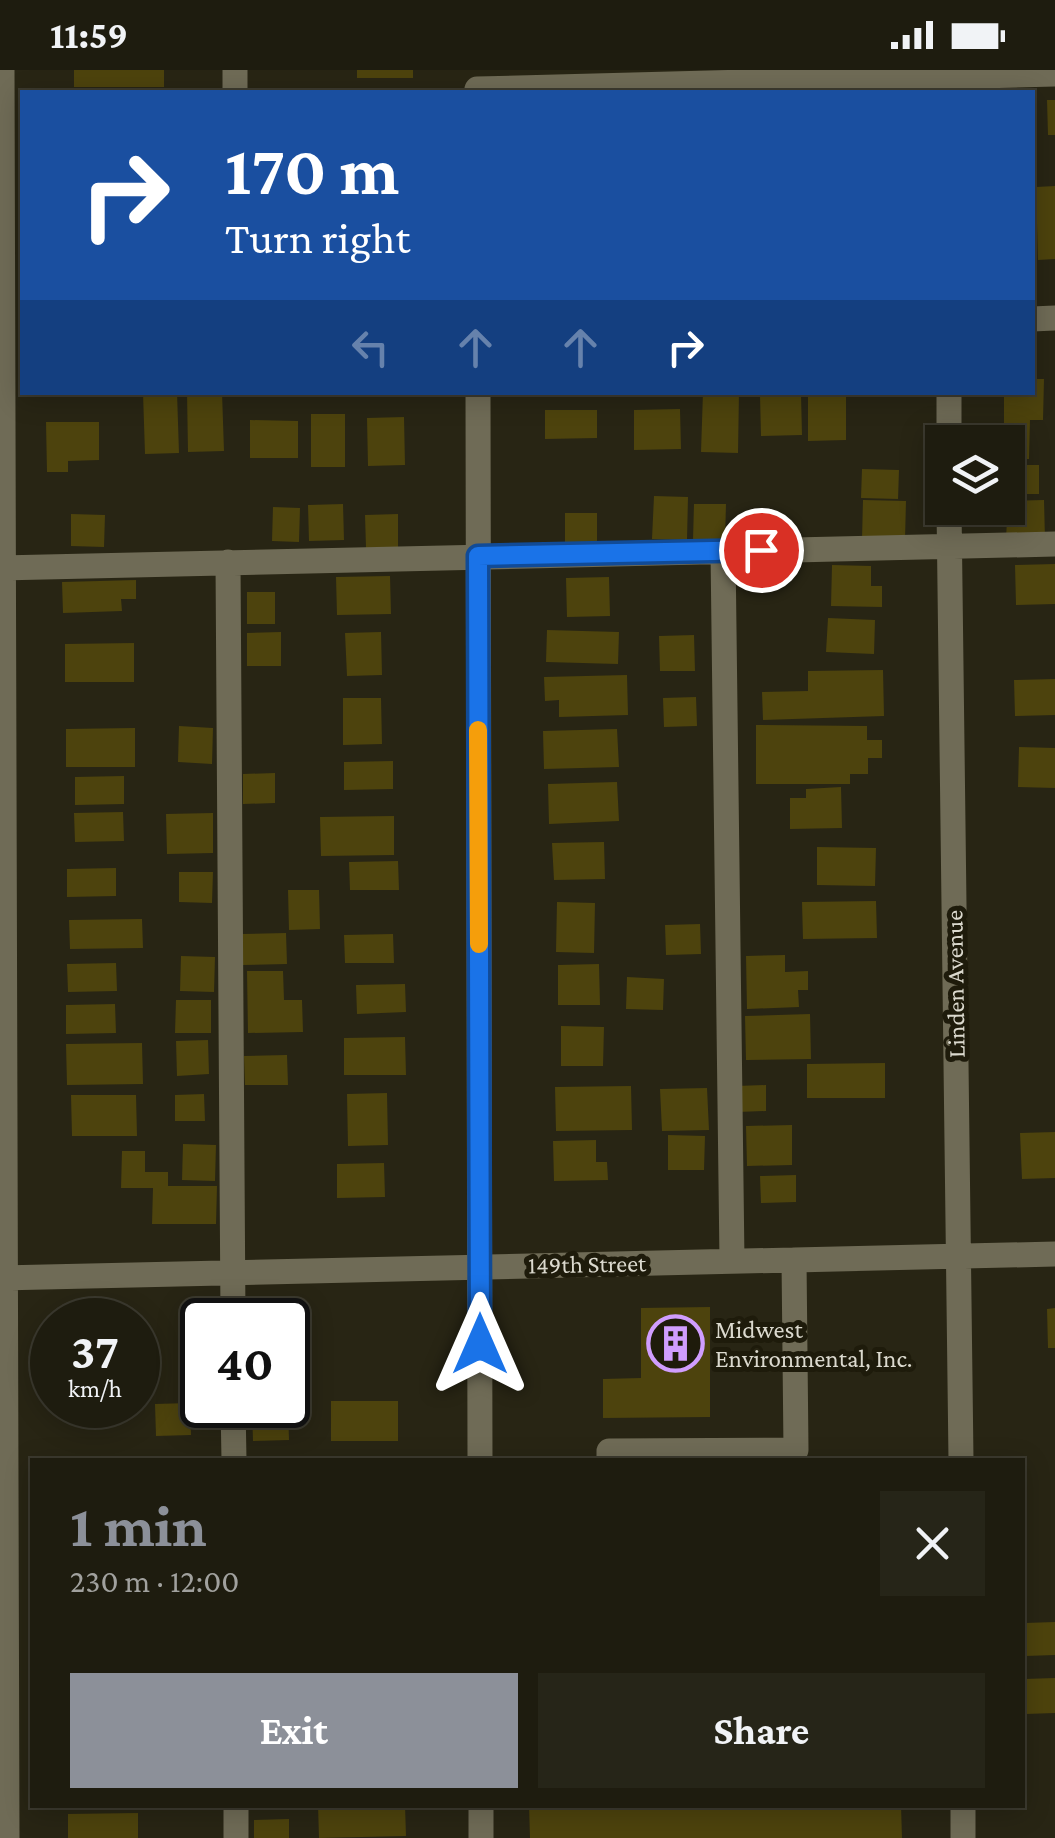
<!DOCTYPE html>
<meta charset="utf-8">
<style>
:root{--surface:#1e1c0f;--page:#262518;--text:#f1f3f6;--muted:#a1a19e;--line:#3c3a2f;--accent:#8c9099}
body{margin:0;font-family:"Crimson Pro",serif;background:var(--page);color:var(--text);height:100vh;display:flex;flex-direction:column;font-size:38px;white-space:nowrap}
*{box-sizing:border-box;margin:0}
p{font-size:32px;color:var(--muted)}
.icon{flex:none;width:55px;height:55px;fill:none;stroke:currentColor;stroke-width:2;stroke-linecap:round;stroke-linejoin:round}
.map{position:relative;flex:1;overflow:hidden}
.side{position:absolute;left:30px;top:1388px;width:995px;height:350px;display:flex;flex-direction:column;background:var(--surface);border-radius:0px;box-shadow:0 5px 25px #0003,0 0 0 2px var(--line)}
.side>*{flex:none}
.banner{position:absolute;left:20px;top:20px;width:1015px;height:305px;border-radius:0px;box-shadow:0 5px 25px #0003,0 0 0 2px var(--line);background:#1a4fa0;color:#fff;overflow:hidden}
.controls{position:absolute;left:925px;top:355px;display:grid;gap:20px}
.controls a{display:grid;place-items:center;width:100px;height:100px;border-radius:0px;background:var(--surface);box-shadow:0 5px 25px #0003,0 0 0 2px var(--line);font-size:50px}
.speed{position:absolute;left:30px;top:1228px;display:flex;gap:20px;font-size:50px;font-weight:700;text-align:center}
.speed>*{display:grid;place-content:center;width:130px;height:130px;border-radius:50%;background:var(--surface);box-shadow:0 5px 25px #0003,0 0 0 2px var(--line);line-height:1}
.speed small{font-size:25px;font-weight:400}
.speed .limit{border:5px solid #111;border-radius:15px;background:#fff;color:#111}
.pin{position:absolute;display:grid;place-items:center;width:85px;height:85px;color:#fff;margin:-42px;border:5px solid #fff;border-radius:50%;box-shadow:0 2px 10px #0007}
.me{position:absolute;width:110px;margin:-55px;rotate:0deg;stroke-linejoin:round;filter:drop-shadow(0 0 8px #0008)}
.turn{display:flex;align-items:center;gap:35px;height:210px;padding:0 40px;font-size:45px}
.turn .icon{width:130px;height:130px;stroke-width:2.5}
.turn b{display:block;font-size:70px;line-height:85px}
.lanes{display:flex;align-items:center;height:95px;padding:0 40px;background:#0003;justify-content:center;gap:50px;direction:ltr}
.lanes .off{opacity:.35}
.round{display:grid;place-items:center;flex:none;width:105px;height:105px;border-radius:0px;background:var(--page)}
.overview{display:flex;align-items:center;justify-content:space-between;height:170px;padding:0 40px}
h1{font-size:60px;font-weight:700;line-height:75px;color:var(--accent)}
.action{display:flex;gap:20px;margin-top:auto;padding:20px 40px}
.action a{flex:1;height:115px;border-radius:0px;background:var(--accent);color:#fff;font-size:40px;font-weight:700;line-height:115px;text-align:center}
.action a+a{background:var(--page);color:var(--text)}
.status{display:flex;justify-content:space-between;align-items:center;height:70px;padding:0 50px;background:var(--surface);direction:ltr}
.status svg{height:28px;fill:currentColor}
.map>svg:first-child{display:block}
.building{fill:#4d430d}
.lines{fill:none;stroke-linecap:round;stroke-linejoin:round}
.minor{stroke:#6f6b56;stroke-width:25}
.route-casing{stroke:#114b97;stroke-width:25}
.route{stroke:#1a73e8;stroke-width:18}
.slow{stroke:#f59e0b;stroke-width:18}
.labels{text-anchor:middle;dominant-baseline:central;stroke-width:10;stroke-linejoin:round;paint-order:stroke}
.street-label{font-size:25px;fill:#dbd9ce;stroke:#1e1b0b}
.poi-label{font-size:25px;fill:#dbd9ce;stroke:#1e1b0b;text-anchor:start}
</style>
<div class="status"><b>11:59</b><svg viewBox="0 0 49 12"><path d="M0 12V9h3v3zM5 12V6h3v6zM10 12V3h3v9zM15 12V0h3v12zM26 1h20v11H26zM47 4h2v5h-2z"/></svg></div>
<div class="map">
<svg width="1055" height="1768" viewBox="0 0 1055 1768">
<rect width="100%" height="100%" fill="#282514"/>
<path class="building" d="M74,0H164V17H74Z
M357,0H413V8H357Z
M1047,30H1055V65H1048Z
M1055,116V189L1038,190L1036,117Z
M1032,309H1044L1043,350H1030L1029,389H1008V372H1004V322H1032Z
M177,322L179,383L145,384L143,323Z
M187,322H222L224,381L188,382Z
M703,322H739L738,383L701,382Z
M808,322H846V370L808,371Z
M801,324L802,365L761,366L760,325Z
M680,339L681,379L634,380V340Z
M545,340H597V368L545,369Z
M311,344H345V397H311Z
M404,347L405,395L368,396L367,348Z
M250,350L298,351V388H250Z
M46,352H99V390L68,391V402H47Z
M1008,395H1039V424H1008Z
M862,399L899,400L898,429L861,428Z
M654,426L688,427L687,470L652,469Z
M863,430L906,431L905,470L862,469Z
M1044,430L1045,469H1006L1008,431Z
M343,434L344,470L309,471L308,435Z
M694,434H726L725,470H693Z
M273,437L300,438L299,472L272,471Z
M565,443H597V472H565Z
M71,444L105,445L104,477L71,476Z
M398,444V477L366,478L365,445Z
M1055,494V534L1016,535L1015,495Z
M832,495L871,496V516H882V537L831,536Z
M390,506L391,544L337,545L336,507Z
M609,507L610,546L567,547L566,508Z
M136,510V529H121L122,541L63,543L62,512Z
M247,522H275V554H247Z
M828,548L875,550L874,584L826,582Z
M547,560L619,562L618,594L546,592Z
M281,562V596H247V563Z
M381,562L382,605L347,606L345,563Z
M694,565L695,601H660L659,566Z
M134,573V612H65V574Z
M883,600L884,646L763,650L762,622L808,621V601Z
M627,605L628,645L559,647V630L545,631L544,607Z
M1055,609V645L1015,646L1014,610Z
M696,627L697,656L664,657L663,628Z
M343,628H381L382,674L343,675Z
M756,655L867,656V670H882V688H868V704H850V714H756Z
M179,656L213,658L212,694L178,692Z
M135,658V697H66V659Z
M617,659L619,697L544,699L543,661Z
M1019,677L1055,678V718L1018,717Z
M393,691V719L344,720V692Z
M275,703V733L243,734V704Z
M124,706V734L75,735V707Z
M617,712L619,751L549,754L548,714Z
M841,717L842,758L790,759V728H806V719Z
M123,742L124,771L75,772L74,743Z
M213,743V783L167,784L166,744Z
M394,746V785L321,786L320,747Z
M604,772L605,809L554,810L552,773Z
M817,777L876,778L875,816L817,815Z
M398,791L399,820H350L349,792Z
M116,798V826L67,827V799Z
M179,802H213L212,833L179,832Z
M288,820H319L320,859L289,860Z
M876,831L877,868L803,869L802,832Z
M557,832L595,833L594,883L556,882Z
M142,849L143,878L70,879L69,850Z
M700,854L701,884L666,885L665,855Z
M286,863L287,894L242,895V864Z
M393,864L394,893H345L344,865Z
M785,885V902L808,901V920H798L799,937L747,939L746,886Z
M181,886L215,887L214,922L180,921Z
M116,893L117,921L68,922L67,894Z
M599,894L600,935H558V895Z
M247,901H283L284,930H302L303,962L248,963Z
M627,907L664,909L663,940L626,939Z
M405,914L406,942L357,944L356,915Z
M176,930H211V963H175Z
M115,934L116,963L66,964V935Z
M810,944L811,989L746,990L745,946Z
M561,956L604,957L603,996H561Z
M405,967L406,1005H344V968Z
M208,970L209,1004L177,1006L176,971Z
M142,973L143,1014L67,1015L66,974Z
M287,985L288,1015H245L244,986Z
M885,993V1028H807V994Z
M766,1015V1041L737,1042L736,1016Z
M631,1016L632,1060L556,1061L555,1017Z
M707,1018L709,1060L662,1061L660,1019Z
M387,1023L388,1075L348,1076L347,1024Z
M204,1024L205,1051H175V1025Z
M71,1025H136L137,1066H72Z
M792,1055V1095L747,1096L746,1056Z
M1055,1062V1108L1022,1109L1020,1063Z
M668,1065L705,1066L704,1100H668Z
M596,1070V1092H607L608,1110L554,1111L553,1071Z
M183,1074L216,1075L215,1111L182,1110Z
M122,1081H145V1102H168V1116H217L216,1154H152L153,1118H121Z
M384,1093L385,1127L337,1128V1094Z
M796,1105V1132L761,1133L760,1106Z
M710,1237V1347L603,1348V1309L641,1308V1238Z
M1055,1238V1278H1048L1047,1239Z
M179,1248L202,1249V1270L179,1269Z
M331,1331H398V1371H331Z
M190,1333L191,1365L156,1366L155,1334Z
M288,1337L289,1370L253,1371L252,1338Z
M1055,1552V1585L1025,1586V1553Z
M1055,1608V1643L1025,1644L1024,1609Z
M318,1735H405L406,1766L319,1768Z
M529,1735H901L902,1768H530Z
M138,1743V1768H68V1744Z
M289,1749V1768H254V1750Z"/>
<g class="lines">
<path class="minor" d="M2,0L7,1768
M235,0V22
M477,19L1055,4
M1032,249L1055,248
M478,322L480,1390
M949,322V372
M949,438L961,1390
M723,481L732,1191
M228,492L233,1250
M0,498L1055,474
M0,1208L1055,1184
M233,1335L234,1390
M609,1390V1381L796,1380L794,1190
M236,1735V1768
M481,1735V1768
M963,1735V1768"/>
</g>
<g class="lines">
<defs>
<path id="route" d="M480,1274L478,486L761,480"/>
</defs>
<use href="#route" class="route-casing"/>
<use href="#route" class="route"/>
<path class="slow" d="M478,660L479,874"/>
</g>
<defs>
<symbol id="building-ring" viewBox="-11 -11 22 22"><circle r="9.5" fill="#1e1b0b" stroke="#d09dfe" stroke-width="1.5"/><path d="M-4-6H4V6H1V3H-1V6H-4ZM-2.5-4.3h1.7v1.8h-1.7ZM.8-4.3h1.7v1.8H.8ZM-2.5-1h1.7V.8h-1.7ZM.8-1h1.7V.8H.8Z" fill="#d09dfe"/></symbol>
</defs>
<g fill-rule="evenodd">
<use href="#building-ring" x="644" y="1242" width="63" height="63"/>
</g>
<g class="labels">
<g class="street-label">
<text transform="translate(955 914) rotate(-91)">Linden Avenue</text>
<text transform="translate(587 1194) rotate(-1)">149th Street</text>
</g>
<g class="poi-label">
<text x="715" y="1259">Midwest<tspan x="715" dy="29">Environmental, Inc.</tspan></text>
</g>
</g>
</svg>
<div class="controls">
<a><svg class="icon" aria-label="layers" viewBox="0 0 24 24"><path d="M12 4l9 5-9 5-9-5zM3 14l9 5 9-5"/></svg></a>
</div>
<div class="speed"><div>37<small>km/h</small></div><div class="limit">40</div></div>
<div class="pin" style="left:761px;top:480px;background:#d93025"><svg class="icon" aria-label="arrive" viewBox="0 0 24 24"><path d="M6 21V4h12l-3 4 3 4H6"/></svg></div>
<svg class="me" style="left:480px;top:1274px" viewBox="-20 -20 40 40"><path d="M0-17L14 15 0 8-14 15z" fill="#1a73e8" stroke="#fff" stroke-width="4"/></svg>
<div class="banner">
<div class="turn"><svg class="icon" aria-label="right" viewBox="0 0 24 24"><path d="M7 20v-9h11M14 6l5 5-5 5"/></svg><div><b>170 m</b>Turn right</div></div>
<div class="lanes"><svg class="icon off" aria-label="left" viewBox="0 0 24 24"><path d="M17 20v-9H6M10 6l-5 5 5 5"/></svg><svg class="icon off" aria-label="ahead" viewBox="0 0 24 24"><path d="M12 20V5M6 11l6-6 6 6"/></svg><svg class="icon off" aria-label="ahead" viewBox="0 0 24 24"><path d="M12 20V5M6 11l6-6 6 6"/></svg><svg class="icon" aria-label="right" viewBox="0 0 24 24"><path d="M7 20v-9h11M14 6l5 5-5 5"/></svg></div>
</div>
<section class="side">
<div class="overview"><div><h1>1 min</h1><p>230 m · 12:00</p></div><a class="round"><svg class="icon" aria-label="close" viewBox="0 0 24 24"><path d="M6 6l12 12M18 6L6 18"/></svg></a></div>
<div class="action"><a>Exit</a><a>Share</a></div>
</section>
</div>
